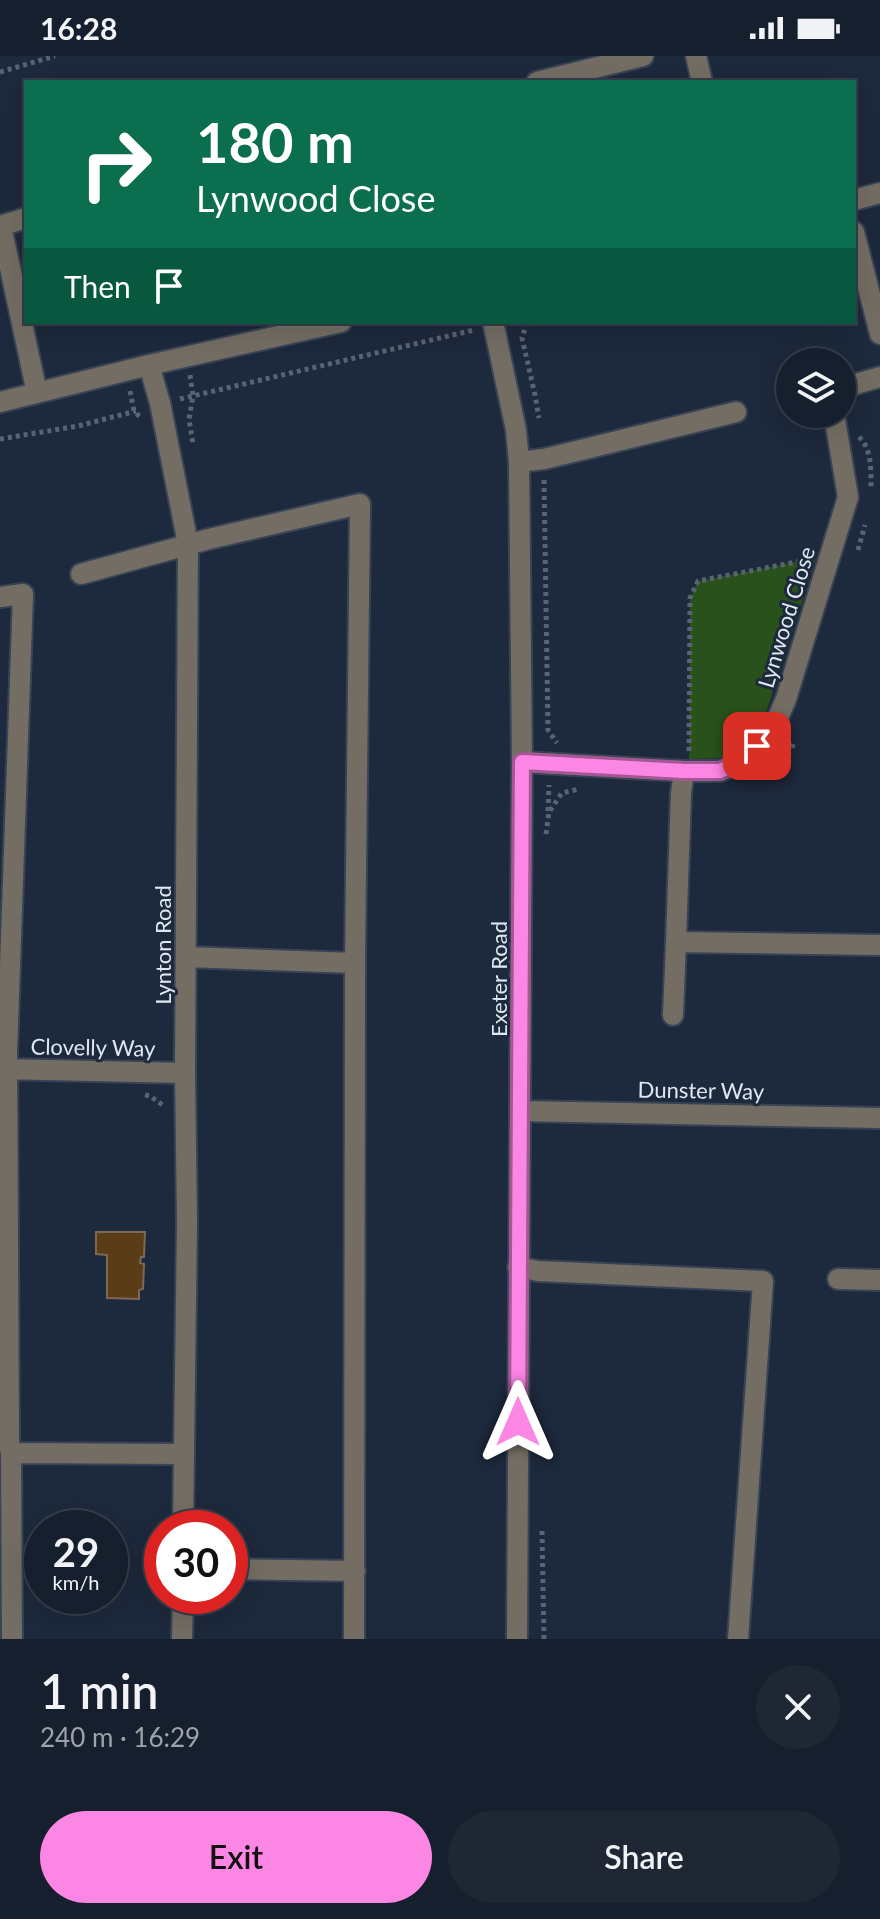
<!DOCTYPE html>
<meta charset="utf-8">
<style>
:root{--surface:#161f2d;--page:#1f2735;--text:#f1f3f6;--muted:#9ea2aa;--line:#353d49;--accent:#fc86e4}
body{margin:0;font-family:Lato,sans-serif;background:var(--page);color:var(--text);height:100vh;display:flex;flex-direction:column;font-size:30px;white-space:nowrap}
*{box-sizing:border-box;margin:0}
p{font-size:26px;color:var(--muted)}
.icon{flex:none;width:44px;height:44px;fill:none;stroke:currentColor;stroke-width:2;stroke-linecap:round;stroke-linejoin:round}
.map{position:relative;height:1583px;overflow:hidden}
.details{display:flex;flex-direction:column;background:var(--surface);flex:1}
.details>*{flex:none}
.banner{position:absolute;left:24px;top:24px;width:832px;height:244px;border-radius:0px;box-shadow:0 8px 32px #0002,0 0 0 2px var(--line);background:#0b6e4f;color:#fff;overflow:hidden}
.controls{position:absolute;left:776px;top:292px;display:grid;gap:16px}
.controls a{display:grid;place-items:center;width:80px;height:80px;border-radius:50%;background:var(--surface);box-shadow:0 8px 32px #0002,0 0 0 2px var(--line);font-size:40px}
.speed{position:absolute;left:24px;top:1454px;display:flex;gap:16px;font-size:40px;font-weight:700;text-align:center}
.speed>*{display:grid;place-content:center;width:104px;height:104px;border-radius:50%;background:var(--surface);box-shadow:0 8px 32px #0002,0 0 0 2px var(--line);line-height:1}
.speed small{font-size:20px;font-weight:400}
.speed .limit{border:12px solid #d22;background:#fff;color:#111}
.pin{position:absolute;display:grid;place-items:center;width:68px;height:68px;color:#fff;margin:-34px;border-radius:16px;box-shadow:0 4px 12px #0006}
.me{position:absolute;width:88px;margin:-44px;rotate:0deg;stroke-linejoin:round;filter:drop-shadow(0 0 6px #0008)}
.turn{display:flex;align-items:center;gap:28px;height:168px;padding:0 40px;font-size:36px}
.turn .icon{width:104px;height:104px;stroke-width:2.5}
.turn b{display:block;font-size:56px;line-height:68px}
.then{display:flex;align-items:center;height:76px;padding:0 40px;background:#0003;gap:16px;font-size:30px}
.round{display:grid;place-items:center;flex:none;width:84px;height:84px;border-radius:42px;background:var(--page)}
.summary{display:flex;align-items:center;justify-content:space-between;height:136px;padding:0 40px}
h1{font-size:48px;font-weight:600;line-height:60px}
.button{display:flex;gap:16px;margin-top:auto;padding:16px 40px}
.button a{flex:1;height:92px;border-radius:48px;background:var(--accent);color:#111;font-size:32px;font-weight:600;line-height:92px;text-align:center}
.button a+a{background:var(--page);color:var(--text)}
.status{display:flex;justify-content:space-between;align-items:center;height:56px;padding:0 40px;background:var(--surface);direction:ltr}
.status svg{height:22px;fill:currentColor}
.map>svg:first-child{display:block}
.green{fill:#29511c}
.building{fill:#5a3c16;stroke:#7c6955;stroke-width:2}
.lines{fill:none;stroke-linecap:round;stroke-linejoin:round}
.minor-casing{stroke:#384456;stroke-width:24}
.path{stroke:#586374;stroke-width:5;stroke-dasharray:4 4;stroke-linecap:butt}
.minor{stroke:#746d63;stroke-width:20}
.route-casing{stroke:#a45794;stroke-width:20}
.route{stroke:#fc86e4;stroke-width:14}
.labels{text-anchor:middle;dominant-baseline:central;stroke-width:6;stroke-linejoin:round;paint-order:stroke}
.street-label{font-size:22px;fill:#dfe7f3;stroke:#1d293c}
</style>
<div class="status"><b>16:28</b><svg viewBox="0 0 49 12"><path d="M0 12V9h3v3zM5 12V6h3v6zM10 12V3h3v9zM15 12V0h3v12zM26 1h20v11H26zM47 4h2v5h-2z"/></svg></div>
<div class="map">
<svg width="880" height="1583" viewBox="0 0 880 1583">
<rect width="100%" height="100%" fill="#1d293c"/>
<path class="green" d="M816,502L766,657L750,679L729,702L689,703L690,542L698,525Z"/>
<path class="building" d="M96,1176H145L144,1201H141L140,1207L144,1208L143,1233L139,1234V1243L107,1242V1199L96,1198Z"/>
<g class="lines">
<defs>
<path id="minor" d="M696,0L702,26
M537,26L643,0
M854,144L880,137
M0,170L26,162
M1,170L37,337
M854,176L880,278
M493,266L516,374L519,406L522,706L517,1583
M149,309L160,347L188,488L185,1017L187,1166L183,1472
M842,332L880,321
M0,346L149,309L341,266
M519,406L544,403L736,356
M81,518L209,483L360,448L355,907L354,1583
M0,541L23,538L7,996L9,1388L11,1397L12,1583
M522,706L684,715H720L743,705L772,676L786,643L848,441L834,358
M684,715L681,737L676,886L880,889
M186,901L355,907
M673,959L676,886
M0,1013L185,1017
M520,1055L880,1062
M518,1211L538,1215L763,1225L738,1583
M838,1223L880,1224
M11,1397L183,1398
M230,1513L355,1515
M182,1583L183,1540"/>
</defs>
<use href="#minor" class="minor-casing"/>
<path class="path" d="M0,16L55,0
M527,266L522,282L535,339L539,362
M190,319L193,340L189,363L193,388
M130,335L134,355L141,362
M180,343L474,274
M859,381C872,393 871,415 871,432
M0,383L78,370L136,355
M544,424L548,674L557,687
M858,494L865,469
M689,695L690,542L698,525L807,504
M763,719C776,710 789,701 794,686
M548,755L549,729
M546,778L549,756L562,737L579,733
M145,1039L150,1040L164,1050
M542,1475L544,1583"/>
<use href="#minor" class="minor"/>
</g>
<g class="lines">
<defs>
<path id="route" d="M518,1366L522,706L684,715H720L743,705L757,690"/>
</defs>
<use href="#route" class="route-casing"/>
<use href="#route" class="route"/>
</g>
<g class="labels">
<g class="street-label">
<text transform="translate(786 561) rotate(-73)">Lynwood Close</text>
<text transform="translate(162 889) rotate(-90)">Lynton Road</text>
<text transform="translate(498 923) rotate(-90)">Exeter Road</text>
<text transform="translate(93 991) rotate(1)">Clovelly Way</text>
<text transform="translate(701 1034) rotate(1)">Dunster Way</text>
</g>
</g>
</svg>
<div class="controls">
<a><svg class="icon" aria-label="layers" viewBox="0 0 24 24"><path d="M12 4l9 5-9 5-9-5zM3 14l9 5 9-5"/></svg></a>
</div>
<div class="speed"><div>29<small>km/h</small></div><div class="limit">30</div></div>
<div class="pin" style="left:757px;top:690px;background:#d93025"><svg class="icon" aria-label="arrive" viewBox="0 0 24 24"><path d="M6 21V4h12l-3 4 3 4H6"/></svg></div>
<svg class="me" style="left:518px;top:1366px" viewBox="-20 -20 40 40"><path d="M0-17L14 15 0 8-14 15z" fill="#fc86e4" stroke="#fff" stroke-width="4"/></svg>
<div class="banner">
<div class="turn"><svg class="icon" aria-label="right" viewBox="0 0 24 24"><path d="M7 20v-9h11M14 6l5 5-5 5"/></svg><div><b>180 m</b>Lynwood Close</div></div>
<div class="then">Then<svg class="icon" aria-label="arrive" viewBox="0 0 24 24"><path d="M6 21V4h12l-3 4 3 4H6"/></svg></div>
</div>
</div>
<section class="details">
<div class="summary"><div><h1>1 min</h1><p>240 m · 16:29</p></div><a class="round"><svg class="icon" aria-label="close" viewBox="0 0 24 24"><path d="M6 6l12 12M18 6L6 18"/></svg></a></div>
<div class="button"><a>Exit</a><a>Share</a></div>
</section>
